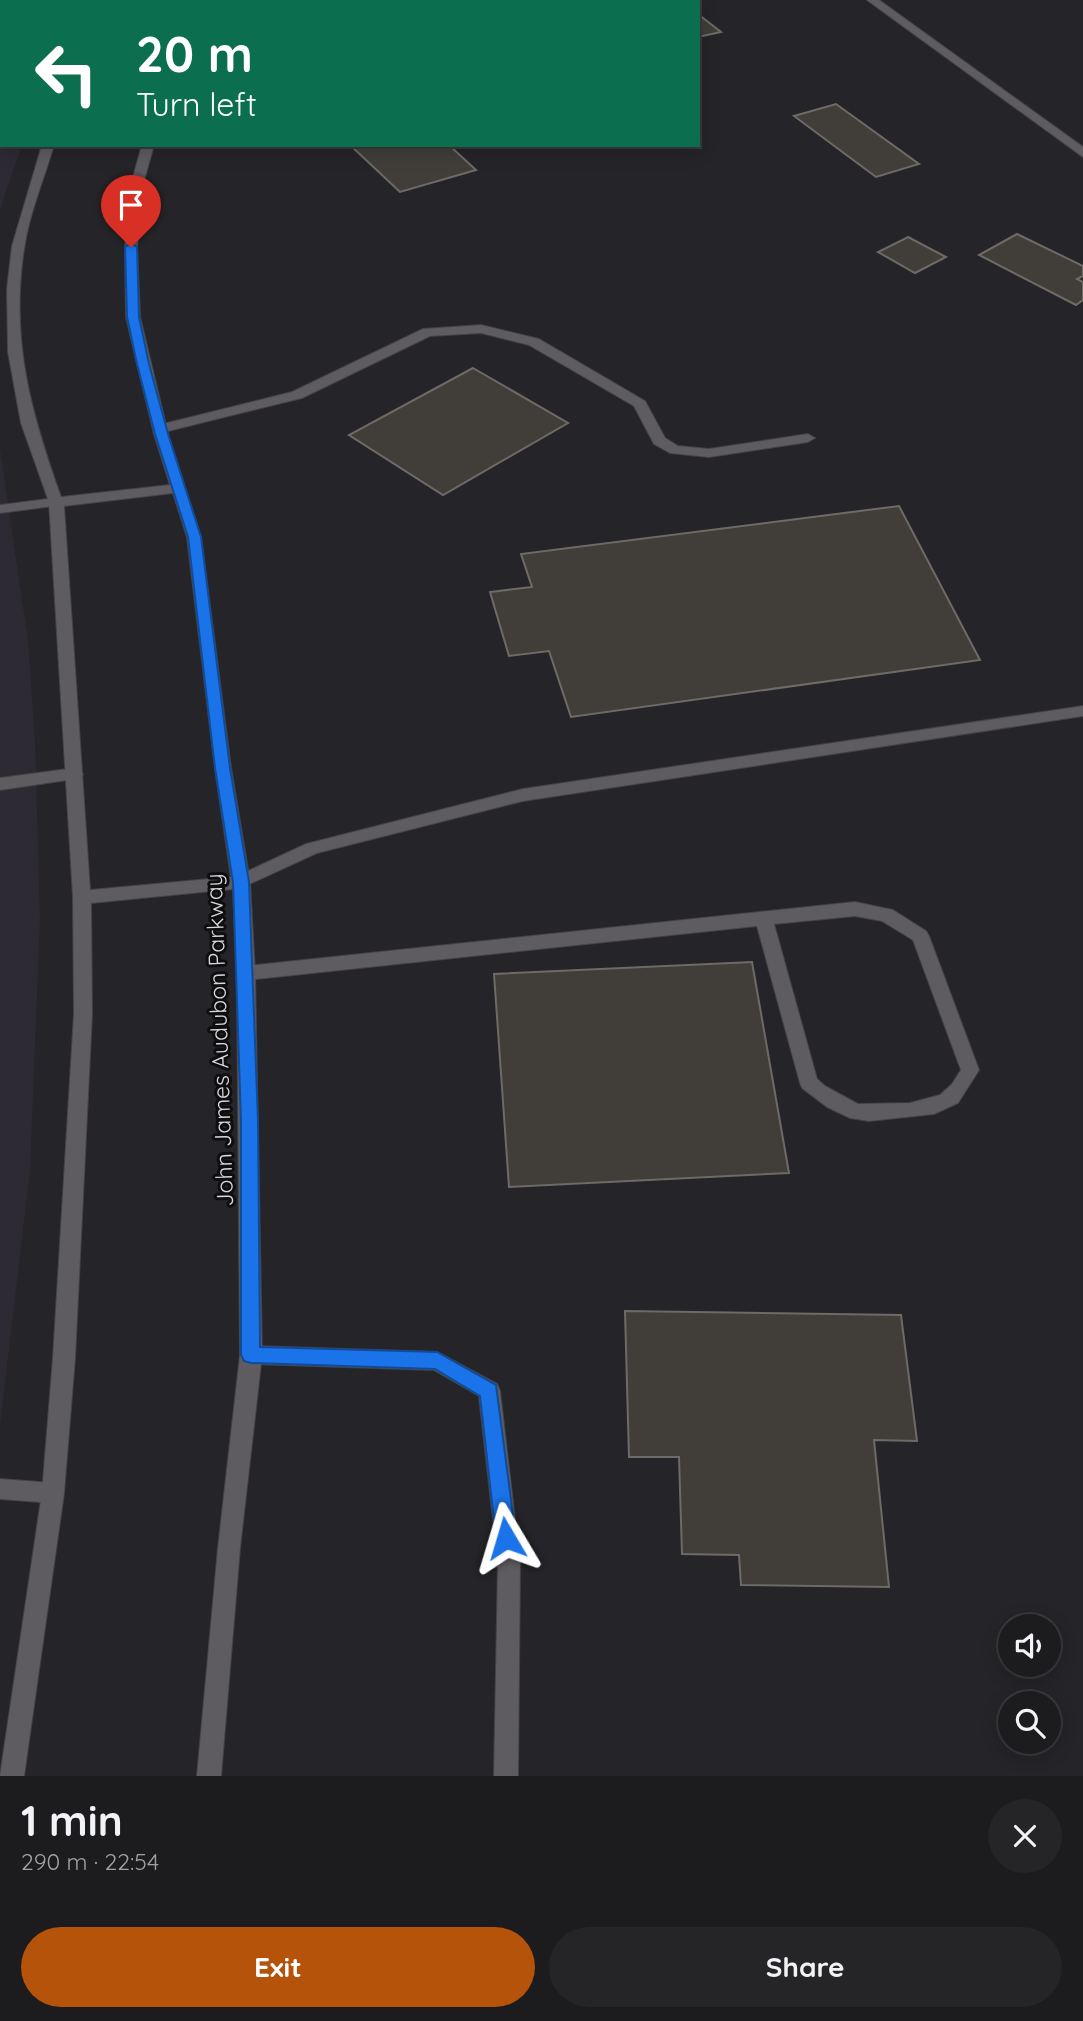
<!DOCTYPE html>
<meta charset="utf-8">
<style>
:root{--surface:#1c1b1e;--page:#252427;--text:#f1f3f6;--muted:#a0a1a4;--line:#3a393c;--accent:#b45309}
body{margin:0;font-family:Quicksand,sans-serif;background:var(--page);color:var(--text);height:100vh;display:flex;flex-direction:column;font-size:26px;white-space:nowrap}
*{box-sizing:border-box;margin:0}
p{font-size:23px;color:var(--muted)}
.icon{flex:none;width:38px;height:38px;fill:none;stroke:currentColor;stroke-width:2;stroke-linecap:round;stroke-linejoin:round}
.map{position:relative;height:1776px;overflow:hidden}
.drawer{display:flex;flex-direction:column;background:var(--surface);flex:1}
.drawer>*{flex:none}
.banner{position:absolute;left:0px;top:0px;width:700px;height:147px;box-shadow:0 4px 18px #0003,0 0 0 2px var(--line);background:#0b6e4f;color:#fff;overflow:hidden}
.fabs{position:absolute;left:998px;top:1614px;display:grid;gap:14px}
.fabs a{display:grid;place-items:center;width:63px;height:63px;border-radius:50%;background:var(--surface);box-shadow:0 4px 18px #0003,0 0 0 2px var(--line);font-size:35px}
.pin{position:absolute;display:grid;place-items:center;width:60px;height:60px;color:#fff;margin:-72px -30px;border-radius:50% 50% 50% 0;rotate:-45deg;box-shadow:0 0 7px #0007}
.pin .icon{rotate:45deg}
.me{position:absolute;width:77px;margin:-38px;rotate:353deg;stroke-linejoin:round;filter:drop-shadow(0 0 5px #0008)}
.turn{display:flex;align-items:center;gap:24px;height:147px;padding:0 21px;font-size:32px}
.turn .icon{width:91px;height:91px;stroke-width:2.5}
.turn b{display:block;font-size:49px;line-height:60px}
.round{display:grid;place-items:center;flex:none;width:74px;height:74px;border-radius:37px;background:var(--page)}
.overview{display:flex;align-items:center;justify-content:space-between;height:119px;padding:0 21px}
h1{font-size:42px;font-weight:700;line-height:52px}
.primary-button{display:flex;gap:14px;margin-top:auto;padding:14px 21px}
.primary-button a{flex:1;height:80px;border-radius:42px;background:var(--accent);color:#fff;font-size:28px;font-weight:700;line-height:80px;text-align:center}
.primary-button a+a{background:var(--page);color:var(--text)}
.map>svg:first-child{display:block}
.built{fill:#2e2a34}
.building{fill:#413e3a;stroke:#6e6a66;stroke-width:2}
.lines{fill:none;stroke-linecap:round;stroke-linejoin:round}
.lane-casing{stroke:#434244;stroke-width:2}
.street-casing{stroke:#434244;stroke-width:2}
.secondary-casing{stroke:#434244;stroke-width:2}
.lane{fill:#5e5c61;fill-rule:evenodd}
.street{fill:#5e5c61;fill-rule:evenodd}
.secondary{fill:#5e5c61;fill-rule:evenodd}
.route{fill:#1a73e8;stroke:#114b97;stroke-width:2}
.labels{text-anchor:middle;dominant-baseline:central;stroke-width:6;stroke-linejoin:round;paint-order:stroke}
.street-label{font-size:23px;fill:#d8d7d9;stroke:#0e0d0f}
</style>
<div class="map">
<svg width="1083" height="1776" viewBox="0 0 1083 1776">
<rect width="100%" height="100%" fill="#252428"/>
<path class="built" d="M0,80L2,145H22L0,209Z
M0,449L28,641L35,741L40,919L30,1170L0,1425Z"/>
<path class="building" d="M698,14L721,32L698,37Z
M836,104L919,164L876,177L794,116Z
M449,145L476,170L400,192L351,146Z
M1017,234L1083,266V276L1077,279L1083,282V300L1076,305L979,255Z
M908,237L946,257L915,273L878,252Z
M473,368L568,423L443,495L349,435Z
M899,506L980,660L571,717L549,651L509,656L490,592L532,587L521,554Z
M752,962L789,1173L509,1187L494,974Z
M625,1311L901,1315L917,1441L874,1440L889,1587L741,1585L739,1555L682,1554L679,1457H629Z"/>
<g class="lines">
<defs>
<path id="lane" d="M343,0H353L342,2Z
M612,0H628L611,2Z
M481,325L539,339L645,401L665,438L678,446L709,449L808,434L815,438L808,442L709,457L670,453L654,444L634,406L529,345L481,333L430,336L302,398L160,433L153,429L155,426L292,392L423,329Z
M56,498L61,499L63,502L61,505L0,513V505Z
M1083,706V716L523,801L317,853L241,888L235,887L232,882L235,877L306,844L523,789Z
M75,768L83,774L81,778L0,790V778Z
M855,902L893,910L926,931L929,936L979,1070L958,1103L934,1114L869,1121L850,1118L827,1107L802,1088L800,1083L757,926L246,980L240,978L237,973L240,968L246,966ZM855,916L882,921L913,940L961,1070L952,1084L940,1095L910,1103L858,1104L825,1086L817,1079L774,924Z
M251,1346L437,1352L497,1384L500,1391L520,1563L518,1776H494L498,1563L479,1396L434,1370L251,1364L244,1362L240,1355L244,1348Z
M0,1479L53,1483L61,1486L64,1493L61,1500L53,1503L0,1499Z"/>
<path id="street" d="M0,57H2V63H0Z"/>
<path id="secondary" d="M121,0H132L120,2Z
M221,0H231L220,2Z
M867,0H879L1083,147V157Z
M42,145H54C44,179 29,214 24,249C10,340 31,413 61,497L170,485L154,434L126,317L125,247L133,177L142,145H154L145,177L137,247L140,317L168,434L201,537L231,768L250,882L255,973L262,1355L240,1548L221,1776H197L218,1548L240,1355L237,973L233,889L91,903L92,1014L75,1358L64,1493L24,1776H0L42,1493L53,1358L74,1014L73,897L49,502L21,423L8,352L7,289L12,246ZM173,493L187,537L215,768L231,877L90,890L64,506Z"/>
</defs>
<use href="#lane" class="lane-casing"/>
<use href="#street" class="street-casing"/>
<use href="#secondary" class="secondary-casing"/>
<use href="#lane" class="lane"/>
<use href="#street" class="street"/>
<use href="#secondary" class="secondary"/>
</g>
<path class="route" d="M131,243L137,247L139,317L149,364L168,434L201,537L230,768L249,882L258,1122L260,1347L437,1352L496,1385L516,1538L513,1545L506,1548L499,1545L496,1538L480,1396L435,1369L251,1363L244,1361L241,1355V1122L233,882L215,768L188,537L155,434L137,364L127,317L125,247Z"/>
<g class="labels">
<g class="street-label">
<text transform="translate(219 1040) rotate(-92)">John James Audubon Parkway</text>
</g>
</g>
</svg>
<div class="fabs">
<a><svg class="icon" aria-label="sound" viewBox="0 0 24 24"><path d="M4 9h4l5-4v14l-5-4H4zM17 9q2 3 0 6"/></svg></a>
<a><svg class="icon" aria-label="search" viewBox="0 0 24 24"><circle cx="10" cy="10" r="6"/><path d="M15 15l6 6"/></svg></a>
</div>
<div class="pin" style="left:131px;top:247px;background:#d93025"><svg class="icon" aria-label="arrive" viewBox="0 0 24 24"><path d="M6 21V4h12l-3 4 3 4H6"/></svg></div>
<svg class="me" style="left:506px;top:1538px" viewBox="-20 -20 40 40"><path d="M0-17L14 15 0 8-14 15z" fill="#1a73e8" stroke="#fff" stroke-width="4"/></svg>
<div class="banner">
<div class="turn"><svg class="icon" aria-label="left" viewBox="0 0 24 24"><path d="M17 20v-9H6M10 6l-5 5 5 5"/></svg><div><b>20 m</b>Turn left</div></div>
</div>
</div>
<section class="drawer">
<div class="overview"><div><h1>1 min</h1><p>290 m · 22:54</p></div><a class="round"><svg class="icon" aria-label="close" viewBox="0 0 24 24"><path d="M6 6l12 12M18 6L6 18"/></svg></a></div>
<div class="primary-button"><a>Exit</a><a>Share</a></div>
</section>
